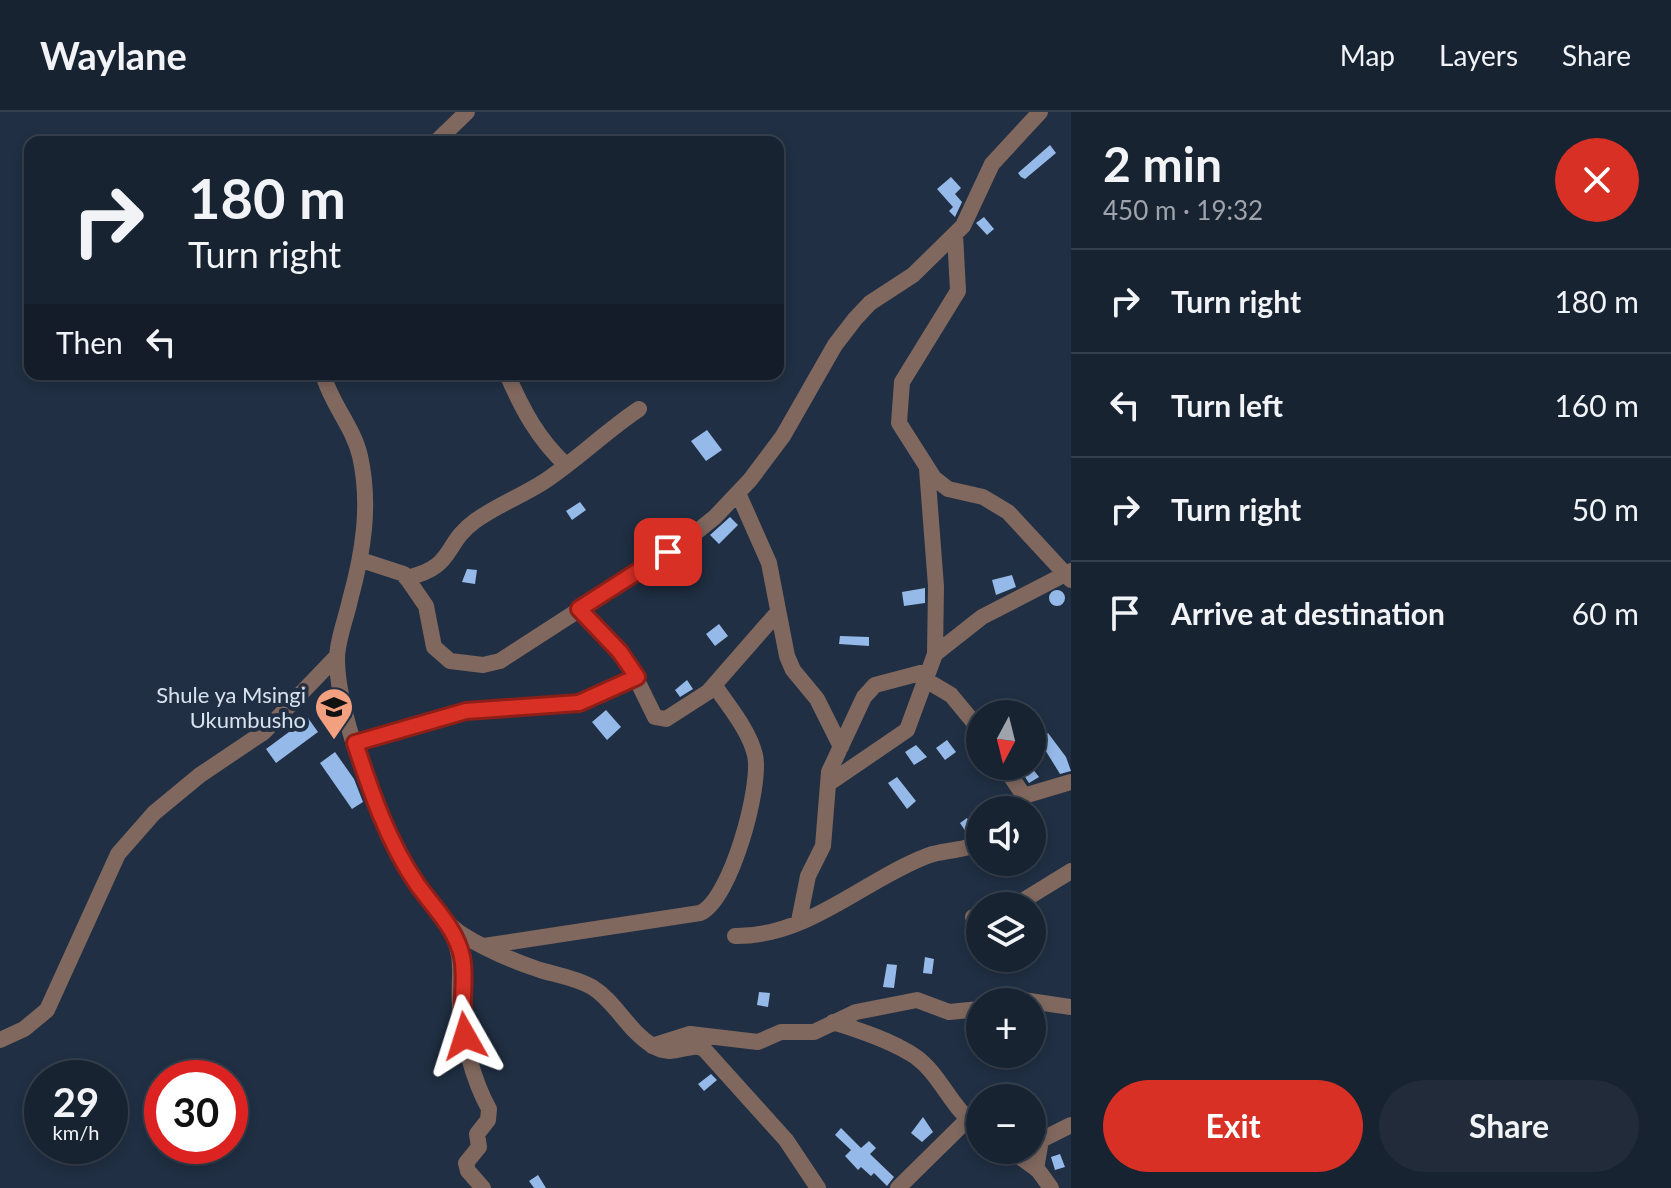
<!DOCTYPE html>
<meta charset="utf-8">
<style>
:root{--surface:#182332;--page:#212b3a;--text:#f1f3f6;--muted:#9fa4ac;--line:#36404d;--accent:#d93025}
body{margin:0;font-family:Lato,sans-serif;background:var(--page);color:var(--text);height:100vh;display:flex;flex-direction:column;font-size:30px;white-space:nowrap}
*{box-sizing:border-box;margin:0}
p{font-size:26px;color:var(--muted)}
.icon{flex:none;width:44px;height:44px;fill:none;stroke:currentColor;stroke-width:2;stroke-linecap:round;stroke-linejoin:round}
.map{position:relative;flex:1;overflow:hidden}
.side{display:flex;flex-direction:column;background:var(--surface);width:600px}
.side>*{flex:none}
.top-card{position:absolute;left:24px;top:24px;width:760px;height:244px;border-radius:16px;box-shadow:0 4px 12px #0003,0 0 0 2px var(--line);background:#182332;color:var(--text);overflow:hidden}
.needle{width:52px;rotate:187deg}
.tools{position:absolute;left:966px;top:588px;display:grid;gap:16px}
.tools a{display:grid;place-items:center;width:80px;height:80px;border-radius:50%;background:var(--surface);box-shadow:0 4px 12px #0003,0 0 0 2px var(--line);font-size:40px}
.speed{position:absolute;left:24px;top:948px;display:flex;gap:16px;font-size:40px;font-weight:700;text-align:center}
.speed>*{display:grid;place-content:center;width:104px;height:104px;border-radius:50%;background:var(--surface);box-shadow:0 4px 12px #0003,0 0 0 2px var(--line);line-height:1}
.speed small{font-size:20px;font-weight:400}
.speed .limit{border:12px solid #d22;background:#fff;color:#111}
.pin{position:absolute;display:grid;place-items:center;width:68px;height:68px;color:#fff;margin:-34px;border-radius:16px;box-shadow:0 4px 12px #0006}
.me{position:absolute;width:88px;margin:-44px;rotate:354deg;stroke-linejoin:round;filter:drop-shadow(0 0 6px #0008)}
.turn{display:flex;align-items:center;gap:28px;height:168px;padding:0 32px;font-size:36px}
.turn .icon{width:104px;height:104px;stroke-width:2.5}
.turn b{display:block;font-size:56px;line-height:68px}
.then{display:flex;align-items:center;height:76px;padding:0 32px;background:#0003;gap:16px;font-size:30px}
.round{display:grid;place-items:center;flex:none;width:84px;height:84px;border-radius:42px;background:var(--page)}
.headline{display:flex;align-items:center;justify-content:space-between;height:136px;padding:0 32px}
h1{font-size:48px;font-weight:700;line-height:60px}
.primary-button{display:flex;gap:16px;margin-top:auto;padding:16px 32px}
.primary-button a{flex:1;height:92px;border-radius:48px;background:var(--accent);color:#fff;font-size:32px;font-weight:700;line-height:92px;text-align:center}
.primary-button a+a{background:var(--page);color:var(--text)}
ul{padding:0;list-style:none}
li{display:flex;align-items:center;gap:24px;height:104px;padding:0 32px;border-top:2px solid var(--line)}
li div{flex:1}
li b{display:block;font-size:30px}
li em{font-style:normal}
header{display:flex;align-items:center;gap:48px;box-sizing:border-box;height:112px;padding:0 40px;background:var(--surface);border-bottom:2px solid var(--line)}
header strong{font-size:38px}
nav{display:flex;gap:44px;margin-inline-start:auto;font-size:28px}
main{display:flex;flex:1;min-height:0}
.map>svg:first-child{display:block}
.building{fill:#95b9e8}
.lines{fill:none;stroke-linecap:round;stroke-linejoin:round}
.minor{stroke:#80685e;stroke-width:16}
.route-casing{stroke:#8d1f18;stroke-width:20}
.route{stroke:#d93025;stroke-width:14}
.labels{text-anchor:middle;dominant-baseline:central;stroke-width:8;stroke-linejoin:round;paint-order:stroke}
.poi-label{font-size:22px;fill:#d8e2ef;stroke:#202f43;text-anchor:end}
</style>
<header>
<strong>Waylane</strong>
<nav><a>Map</a><a>Layers</a><a>Share</a></nav>
</header>
<main>
<div class="map">
<svg width="1071" height="1076" viewBox="0 0 1071 1076">
<rect width="100%" height="100%" fill="#202f43"/>
<path class="building" d="M1050,33L1056,41L1025,67L1021,65L1018,61Z
M951,65L961,76L955,82L962,90L955,105L949,99L953,95L937,77Z
M984,105L994,117L987,123L976,111Z
M707,318L722,338L706,349L691,329Z
M580,390L586,398L572,408L566,399Z
M730,405L738,413L719,432L710,423Z
M467,457L477,458L475,472L462,470Z
M1012,463L1016,475L996,483L992,468Z
M925,476V491L904,494L902,480Z
M1049 486a8 8 0 1 1 16 0a8 8 0 1 1-16 0Z
M719,512L728,524L715,534L706,522Z
M840,524L869,525V534L839,532Z
M687,568L693,577L680,585L675,578Z
M606,598L621,615L607,628L592,610Z
M308,606L318,620L276,651L266,637Z
M1048,621L1066,645L1071,659L1060,662L1039,628Z
M947,628L956,640L945,648L936,636Z
M916,633L927,645L914,653L905,640Z
M335,640L354,667L363,690L352,697L320,651Z
M1032,656L1039,665L1029,671L1023,662Z
M897,665L916,689L907,697L888,671Z
M967,706L975,719L968,723L960,711Z
M925,845L934,847L932,862L923,861Z
M887,852L897,853L894,876L883,875Z
M759,880L770,881L768,895L757,893Z
M711,962L717,968L704,979L698,972Z
M923,1005L933,1020L922,1030L911,1021Z
M841,1016L861,1036L869,1029L876,1036L870,1042L894,1065L887,1074L874,1061L871,1064L861,1055L858,1058L845,1044L851,1038L835,1023Z
M1060,1042L1065,1055L1055,1058L1051,1045Z
M538,1063L546,1076H534L529,1069Z"/>
<g class="lines">
<path class="minor" d="M436,30L467,0
M955,122L958,179L902,270L899,311L934,366L948,377L983,385L1008,400L1071,468
M323,262C331,292 353,314 360,344C371,393 363,441 350,488C346,507 337,528 337,547C337,616 404,785 463,823C487,838 513,849 540,858C557,863 576,866 592,875C616,890 628,919 653,934C674,947 688,929 704,937L786,1028L818,1076
M507,262C522,297 538,327 566,353
M738,381L769,451L787,544L793,558L817,587L841,635
M361,448L404,462L426,494L434,535L450,549L483,553L500,549L684,430L715,405L750,368L783,324L835,233L855,207L870,191L913,163L963,114L992,52L1040,0
M406,466C455,456 443,432 475,409C497,393 522,384 545,369C578,347 606,319 639,297
M579,497L629,552L655,605L666,607L708,580L778,500
M935,542L982,505L1071,459
M924,567L951,583L980,618
M355,631L466,599L579,591L637,565
M1004,654L1024,684
M828,672L907,618L935,542L936,474L927,357
M1002,698L1027,683L1071,670
M1014,794L1071,759
M973,805L980,803
M799,809L808,764L823,734L829,660L864,585L875,573L928,559
M449,813C466,854 458,854 460,893C462,926 473,968 489,997L488,1008L477,1022L479,1035L466,1051L468,1059L483,1076
M735,824C808,825 862,769 927,744C945,737 965,740 980,729
M484,834L700,801C731,788 762,673 755,643C749,618 729,595 715,574
M1010,890L1023,888L1071,895
M833,910C859,918 893,929 916,945C942,964 952,999 980,1016
M0,928L24,917L47,898L118,742L154,701L200,663L264,620L337,544
M652,934L690,922L758,930L781,920H814L856,900L917,888L949,900L980,897
M1010,1038L1038,1058L1051,1076
M1036,1057L1041,1028L1071,1013
M898,1076L968,1007"/>
</g>
<g class="lines">
<defs>
<path id="route" d="M465,924C459,896 467,868 462,845C456,816 433,795 417,772C388,730 371,680 355,631L466,599L579,591L637,565L620,540L579,497L668,440"/>
</defs>
<use href="#route" class="route-casing"/>
<use href="#route" class="route"/>
</g>
<defs>
<symbol id="school-pin" viewBox="-11 -11 22 30"><path d="M0 17L-7.5 6A9.5 9.5 0 1 1 7.5 6Z" fill="#f2a080" stroke="#202f43"/><path d="M0-5L7-2L0 1L-7-2ZM-4 1L0 2.5L4 1V4Q0 6-4 4Z" fill="#111"/></symbol>
</defs>
<g fill-rule="evenodd">
<use href="#school-pin" x="312" y="573" width="44" height="60"/>
</g>
<g class="labels">
<g class="poi-label">
<text x="306" y="582">Shule ya Msingi<tspan x="306" dy="25">Ukumbusho</tspan></text>
</g>
</g>
</svg>
<div class="tools">
<a><svg class="needle" viewBox="-14 -14 28 28"><path d="M0-13l5 13h-10z" fill="#e53935"/><path d="M0 13l5-13h-10z" fill="#9fa4ac"/></svg></a>
<a><svg class="icon" aria-label="sound" viewBox="0 0 24 24"><path d="M4 9h4l5-4v14l-5-4H4zM17 9q2 3 0 6"/></svg></a>
<a><svg class="icon" aria-label="layers" viewBox="0 0 24 24"><path d="M12 4l9 5-9 5-9-5zM3 14l9 5 9-5"/></svg></a>
<a>+</a>
<a>−</a>
</div>
<div class="speed"><div>29<small>km/h</small></div><div class="limit">30</div></div>
<div class="pin" style="left:668px;top:440px;background:#d93025"><svg class="icon" aria-label="arrive" viewBox="0 0 24 24"><path d="M6 21V4h12l-3 4 3 4H6"/></svg></div>
<svg class="me" style="left:465px;top:924px" viewBox="-20 -20 40 40"><path d="M0-17L14 15 0 8-14 15z" fill="#d93025" stroke="#fff" stroke-width="4"/></svg>
<div class="top-card">
<div class="turn"><svg class="icon" aria-label="right" viewBox="0 0 24 24"><path d="M7 20v-9h11M14 6l5 5-5 5"/></svg><div><b>180 m</b>Turn right</div></div>
<div class="then">Then<svg class="icon" aria-label="left" viewBox="0 0 24 24"><path d="M17 20v-9H6M10 6l-5 5 5 5"/></svg></div>
</div>
</div>
<section class="side">
<div class="headline"><div><h1>2 min</h1><p>450 m · 19:32</p></div><a class="round" style="background:#d93025;color:#fff"><svg class="icon" aria-label="close" viewBox="0 0 24 24"><path d="M6 6l12 12M18 6L6 18"/></svg></a></div>
<ul>
<li><svg class="icon" aria-label="right" viewBox="0 0 24 24"><path d="M7 20v-9h11M14 6l5 5-5 5"/></svg><div><b>Turn right</b></div><em>180 m</em></li>
<li><svg class="icon" aria-label="left" viewBox="0 0 24 24"><path d="M17 20v-9H6M10 6l-5 5 5 5"/></svg><div><b>Turn left</b></div><em>160 m</em></li>
<li><svg class="icon" aria-label="right" viewBox="0 0 24 24"><path d="M7 20v-9h11M14 6l5 5-5 5"/></svg><div><b>Turn right</b></div><em>50 m</em></li>
<li><svg class="icon" aria-label="arrive" viewBox="0 0 24 24"><path d="M6 21V4h12l-3 4 3 4H6"/></svg><div><b>Arrive at destination</b></div><em>60 m</em></li>
</ul>
<div class="primary-button"><a>Exit</a><a>Share</a></div>
</section>
</main>
